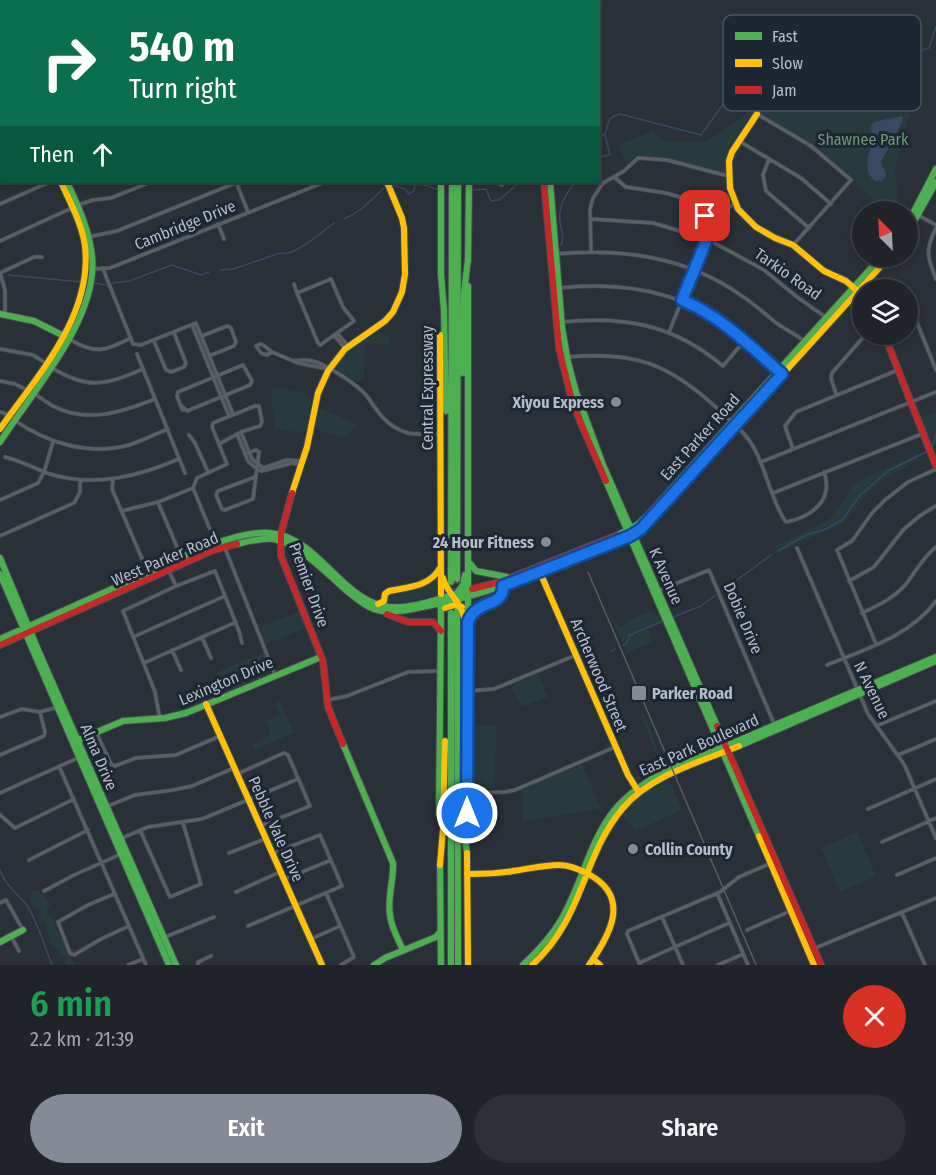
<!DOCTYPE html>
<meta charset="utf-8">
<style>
:root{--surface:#20242a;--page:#2d3036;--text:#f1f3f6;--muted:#a2a4a8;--line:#3d4147;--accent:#848b96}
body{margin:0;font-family:"Fira Sans Condensed",sans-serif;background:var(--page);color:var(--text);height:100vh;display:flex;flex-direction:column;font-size:22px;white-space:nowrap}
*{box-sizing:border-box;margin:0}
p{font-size:20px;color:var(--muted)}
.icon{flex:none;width:33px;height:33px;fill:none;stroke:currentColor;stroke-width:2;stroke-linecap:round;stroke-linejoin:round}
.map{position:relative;height:965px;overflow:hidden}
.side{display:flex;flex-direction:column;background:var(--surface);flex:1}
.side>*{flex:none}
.top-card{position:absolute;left:0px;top:0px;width:600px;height:183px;box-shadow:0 3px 9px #0003,0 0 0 2px var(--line);background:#0b6e4f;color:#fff;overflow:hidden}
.needle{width:39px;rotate:336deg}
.controls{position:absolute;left:852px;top:201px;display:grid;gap:12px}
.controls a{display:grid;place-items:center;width:66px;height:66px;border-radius:50%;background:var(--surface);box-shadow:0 3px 9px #0003,0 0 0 2px var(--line);font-size:30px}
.pin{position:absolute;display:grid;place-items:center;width:51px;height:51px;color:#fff;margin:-26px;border-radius:12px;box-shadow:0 3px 9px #0006}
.me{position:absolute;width:66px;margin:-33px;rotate:0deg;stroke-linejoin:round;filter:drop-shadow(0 0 4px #0008)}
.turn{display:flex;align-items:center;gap:21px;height:126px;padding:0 30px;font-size:27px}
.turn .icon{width:78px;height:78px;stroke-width:2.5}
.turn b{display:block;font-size:42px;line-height:51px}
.then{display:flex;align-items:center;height:57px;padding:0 30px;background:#0003;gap:12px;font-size:22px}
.round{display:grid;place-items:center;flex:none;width:63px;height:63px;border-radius:32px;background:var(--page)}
.overview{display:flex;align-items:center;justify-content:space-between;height:102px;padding:0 30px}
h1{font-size:36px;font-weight:600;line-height:45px;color:#1e9e55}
.cta{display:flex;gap:12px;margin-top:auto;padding:12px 30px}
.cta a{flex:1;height:69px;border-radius:36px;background:var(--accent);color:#fff;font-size:24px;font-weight:600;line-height:69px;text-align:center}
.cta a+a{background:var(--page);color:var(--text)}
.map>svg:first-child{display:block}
.green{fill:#273a3e}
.water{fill:#384963}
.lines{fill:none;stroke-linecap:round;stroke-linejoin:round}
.stream{stroke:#384963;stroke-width:1.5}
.highway-tunnel{stroke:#3f454e;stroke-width:8;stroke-dasharray:8 4;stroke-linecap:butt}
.street-casing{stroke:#484c53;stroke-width:4.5}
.fast-casing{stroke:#484c53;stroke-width:8}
.slow-casing{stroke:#484c53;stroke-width:8}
.jam-casing{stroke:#484c53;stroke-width:8}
.street{stroke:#5a5e66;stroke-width:3}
.fast{stroke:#4caf50;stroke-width:6}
.slow{stroke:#ffc107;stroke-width:6}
.jam{stroke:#c62828;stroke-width:6}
.tram{stroke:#595d64;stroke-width:1.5}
.route-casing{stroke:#114b97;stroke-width:15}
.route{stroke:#1a73e8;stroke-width:10}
.poi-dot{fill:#848b96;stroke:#1d2633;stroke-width:2}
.labels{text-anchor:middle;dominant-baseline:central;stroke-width:6;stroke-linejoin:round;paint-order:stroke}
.park-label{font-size:16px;fill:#6b9a76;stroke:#1d2633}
.street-label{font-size:16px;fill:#b4bcc9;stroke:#1d2633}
.poi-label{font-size:16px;font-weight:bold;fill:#b4bcc9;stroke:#1d2633;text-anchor:end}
.key{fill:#1d2633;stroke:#4a5360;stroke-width:1.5}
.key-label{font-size:16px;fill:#b4bcc9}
</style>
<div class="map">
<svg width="936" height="965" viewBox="0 0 936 965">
<rect width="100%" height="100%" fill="#2a3038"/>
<path class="green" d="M808,84L910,114L895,167L899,211H885L820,150L757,115L728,176L637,154L626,165L619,145L652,131L664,142H705L783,89Z
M379,333L390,337V344H365L364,377L361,381H356L337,370V363L351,348Z
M279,387L306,394L311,400L307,428L303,433L275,429L271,392L273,388Z
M322,409L358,425L344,438L318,430L315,426L318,410Z
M936,412V445L933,446L935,451L932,453L919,419Z
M916,454L919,459L889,476L877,485L865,496L844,523L777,553L775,546L829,520L846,497L852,484Z
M437,577L439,578V595L405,602H385L388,594Z
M501,590V595L471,612H469V599Z
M300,611L307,628L266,644L260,627Z
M651,611L662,620L657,622L658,625L648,629L652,642L627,653L624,645L628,640L622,642L610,616L612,615L619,627L626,624V621Z
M264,652L271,674L228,692L225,690L217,672Z
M538,674L548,697L521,707L511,686Z
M280,701L294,733L254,750L252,745L263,740V738L269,734L270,729L265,721L280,715L275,703Z
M642,709L664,766L667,767L648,772L639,781H635L620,749H622L634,776L640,777L660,763L641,716Z
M473,725H496L495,788H469L471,726Z
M582,764L601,809L522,821L523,797L520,790Z
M669,779L682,810L636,831L621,814L640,796Z
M857,832L876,876L840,892L821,848Z
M40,889V893L44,895L51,906L48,907L47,913L55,919L54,924L75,965H66L64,957H59L61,953L49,943L51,940L48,938C49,932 47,926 43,922L40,924L38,921L41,920L38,916L42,913L39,908L34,907L30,899L31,892Z"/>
<path class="water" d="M901,116L903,118L901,124L881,162L886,175C884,181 881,182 875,181C861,169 870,156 872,140C872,136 871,130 871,126L874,122Z"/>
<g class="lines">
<path class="stream" d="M598,134L602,136L605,134C610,123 604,119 620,114L701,135L729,96L735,94L739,100L743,101L745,82L759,73L783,85L820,67L838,71L847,77L884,85L889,79L881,66L885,55C897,49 909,46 922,50L929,48L936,27
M598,157L610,155L605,135
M393,185L405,189L409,194L414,191L415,185C425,183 428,187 437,189
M472,190L486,189L491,201L499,200L520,182
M344,219C361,212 371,200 384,188
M561,246C563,238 563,235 561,227C556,210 565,194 576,182
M220,270L233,269L280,253C295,257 321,232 334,223
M8,275L82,282
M93,283L106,285
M112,283L129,281L172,265L201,275L209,272
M932,447L936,435
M778,551L806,535L826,529L842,520L860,495L888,471L926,452
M722,591L771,555
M673,617L701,606L716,595
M623,645L626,644L630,635L663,621
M612,651L615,649
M0,870C4,884 17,893 26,904C36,917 45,948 52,965"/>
<path class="highway-tunnel" d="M457,608V579"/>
<defs>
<path id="street" d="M247,0V2
M515,0V2
M530,0V2
M69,2V0
M102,2V0
M135,2L136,0
M168,2L169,0
M202,2V0
M252,2L256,0
M499,2L512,0
M0,63L2,62
M0,98L2,97
M757,114L811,146L851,180L794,244
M0,134L2,133
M739,141L801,178L831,204
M769,159L763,175L766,191L809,228
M0,169L2,168
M614,177L626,187L666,193L697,202L700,206L710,226L709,234L669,332
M236,182L248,212
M496,182L502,185L504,182
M0,204L50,182
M78,205L93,200L111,198L151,182
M916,214L936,225
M706,218L735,204
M590,219L653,223L707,239L764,270L797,297L831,321
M218,224L224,239
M936,228C925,250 927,257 936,279
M88,237L117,231L238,182
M0,241L72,208
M591,251L590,209L593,198L603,183L624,171L638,158L667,160L728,176
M554,254C621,248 686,256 742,296C754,304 764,313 775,322C784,329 796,334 805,342
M91,269L110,268L325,182
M103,269L133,344L141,345L196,323L233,414
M294,284L297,293L318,343L320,345L354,321L343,307L331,279L297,293
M559,288C621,281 679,290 730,328C747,340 763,356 778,371
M908,300L936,370
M5,314V290L0,273L34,257H42
M561,322C625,316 673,324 723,366L745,340
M192,325L229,416
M337,333L348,346
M334,335L344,347
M202,336L227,326L231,328L236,342L234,346L209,356
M69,339C96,355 104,351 131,338
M154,341L166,370L171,372L184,367L186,363L174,333
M261,344L256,346L261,353L267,355L272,352
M263,345L272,352L298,363L328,369
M0,349L33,355L47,364
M137,354L185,473
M568,357C636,351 669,364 718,409C731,422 747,433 755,450C766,470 773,505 786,522C812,517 834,500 824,472
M293,361C301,360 308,359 316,362C328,366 358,385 366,395C376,408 382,421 398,429C410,436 426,434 439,434
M52,368C88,390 107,385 143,369
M0,381L15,384L27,390
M33,393C40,397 46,402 53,406C87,424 122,412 155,399
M836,394L831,378L832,373L866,334
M180,404L187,411L250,385L252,381L243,365L178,392L177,396L182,409L183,410L180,404
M0,412L10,415
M14,420C47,443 89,456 129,445C142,441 155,434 168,429
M241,432L252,459L263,468L287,460L303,461
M237,434L248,461L258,470L262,471L292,463L302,465
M189,435L195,443L208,472
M793,449L785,426L796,412L898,370
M245,454L256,450L259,452L253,499L225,510L222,509L216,495L218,491L255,477
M5,457C22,461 37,470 53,475C97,487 139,476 179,459
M761,462L936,392
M113,479L112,489L143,561
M193,488L209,527L220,544
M193,488L197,478L227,464L212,427L213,423L255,406H259L262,422L260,426L241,432L219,444
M773,493L922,434
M0,500L38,483L44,472L53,442
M158,502L177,547
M122,511L158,502L193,488
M0,536L74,503L80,492V480
M225,548L275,675
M797,548L868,714L904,764L936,838
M169,571L176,586
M849,581L874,567L904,529L921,515L936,506
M658,591L709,570L775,726
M862,613C879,605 894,598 906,584C916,571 923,557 936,547
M133,637L225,596
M202,637L211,658
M876,644L837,550L852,541L872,513L885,500L908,482L936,469
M172,650L181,670
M144,663L236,622
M827,665C866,649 910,636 936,601
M468,691L494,689L576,655
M328,700L347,696L408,672L439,671
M0,717L22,709L40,712L58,707
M160,719L155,692L123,611L176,586L215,571L239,631L242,643
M876,726L936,701
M96,732L111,764L115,766L136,758L176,755L220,736
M0,755L44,736L45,732L40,712
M898,755L936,739
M59,766L146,965
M237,774L284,753L288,755L310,806L260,826
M0,793L80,757
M467,793L505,792L515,790L615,747
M108,806L135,795L173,790L192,786L234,768
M868,809L936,779
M0,815L15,828L74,799
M140,830L170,897L201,884L183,823
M122,838L148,827L202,819L298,779
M882,842L936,818
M229,853L265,839
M29,860L88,830
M897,875L936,858
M285,879L331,860
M44,891L74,875L121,854
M236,892L280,872
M326,893L354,957L341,965
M717,893L748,965
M114,894L88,905L58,922L70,953L74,955L101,939L129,926
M0,903L6,900L23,930
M902,913L925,965
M662,917L683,965
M248,926L342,886L320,835L274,853
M747,930L797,908
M11,936L19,951
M311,939L340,926
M158,940L214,917
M808,951L936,898
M639,963L729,923
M128,965L143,959
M198,965V962L211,956
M640,965L627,934L628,931L720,892L739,877L776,861
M718,965L743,954"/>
<path id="fast" d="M439,0V2
M452,0V2
M459,0V2
M577,0V2
M0,66L2,69
M441,182V274
M550,182L562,327L568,362L576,392L603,465L717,726
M908,223L936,169
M908,232L936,182
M468,261L469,182
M441,274L444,311L446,411
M468,286V587
M0,314L34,321L64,336
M463,373L464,293L468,259
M0,442C32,392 99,318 92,256C89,229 78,206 67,182
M606,481L759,836
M618,535L637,525L647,516L882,256
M237,544C249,541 261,538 273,539C298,542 328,575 347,591C357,599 368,609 382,611C395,613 409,610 422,607C494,595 562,562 629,536L644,527L695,471
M0,558L38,650L176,965
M468,561L476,571L507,577
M0,574L169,965
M457,579L458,182
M451,582L452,182
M457,593L463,585L465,575
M457,611L458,965
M451,613V965
M469,619L477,609L501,598L503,586
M0,639C46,619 91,598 137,578C171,562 233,530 270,533C317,537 339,596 383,606C408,612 447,596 472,589
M76,741L123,721L165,718L186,713L321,657
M343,744L393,863C394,880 387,898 390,915C391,927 398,939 403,950
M739,746L936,661
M463,754L464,831L467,853
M467,771L468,599
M439,814L441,606
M440,863L441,965
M0,942L23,930
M374,965L385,958L436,937L440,932
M523,965C538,951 551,937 561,920C581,886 588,847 610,816C623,797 641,786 659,774L936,657"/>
<path id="slow" d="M347,0V2
M467,0V2
M0,53L2,56
M757,114L732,152L729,161L730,188L738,209L756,227L775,238L793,245L824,271L846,281L862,295
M440,335L441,594
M0,429C37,376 93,316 85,246C82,224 70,202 61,182
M695,471L890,256
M292,493L307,447L318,393L328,371L345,349L385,321L393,312L402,292L405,274L404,228L402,218L387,182
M539,570L628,775L638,791
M443,578C447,594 462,602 464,618
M378,604L384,601L385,594L389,591C409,587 429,587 440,568
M445,608L455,605L462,607
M206,704L322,965
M759,836L814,965
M467,853L468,965
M440,865L443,829L445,741
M467,874C482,874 498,874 513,871C528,869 544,865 559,865C570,865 581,870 590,875C631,898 610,935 589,965
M593,959L600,965
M532,965C584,919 582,856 623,808C651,775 700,762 739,746"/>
<path id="jam" d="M570,2L571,0
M544,182L559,348L573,405L606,481
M884,334L936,466
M292,493L281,533V556L323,661L328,707L343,744
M472,589L500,582L618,535
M387,614L408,622H433L441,631
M0,645L211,551L237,544
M717,726L821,965"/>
</defs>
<use href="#street" class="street-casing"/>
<use href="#fast" class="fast-casing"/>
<use href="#slow" class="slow-casing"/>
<use href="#jam" class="jam-casing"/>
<use href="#street" class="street"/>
<use href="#fast" class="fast"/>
<use href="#slow" class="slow"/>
<use href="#jam" class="jam"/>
<path class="tram" d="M588,572L756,965"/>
</g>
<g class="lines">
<defs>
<path id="route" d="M467,813L468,622C476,599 504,608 503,586L630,536L641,529L782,374C750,346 722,317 682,300L709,234L710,226L705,216"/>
</defs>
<use href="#route" class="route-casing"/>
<use href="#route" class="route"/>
</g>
<g class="poi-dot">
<circle cx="616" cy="402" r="6"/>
<circle cx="546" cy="542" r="6"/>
<rect x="631" y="685" width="16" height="16" rx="3"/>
<circle cx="633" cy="849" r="6"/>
</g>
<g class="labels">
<g class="park-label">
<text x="863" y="139">Shawnee Park</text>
</g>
<g class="street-label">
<text transform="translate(185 225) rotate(-22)">Cambridge Drive</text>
<text transform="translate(788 274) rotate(35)">Tarkio Road</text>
<text transform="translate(427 388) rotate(-90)">Central Expressway</text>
<text transform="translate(700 437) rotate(-48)">East Parker Road</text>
<text transform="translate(165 559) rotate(-23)">West Parker Road</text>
<text transform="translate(666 576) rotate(66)">K Avenue</text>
<text transform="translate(309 585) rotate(70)">Premier Drive</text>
<text transform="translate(743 618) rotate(67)">Dobie Drive</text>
<text transform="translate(599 675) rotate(67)">Archerwood Street</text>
<text transform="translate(226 681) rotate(-23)">Lexington Drive</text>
<text transform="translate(872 690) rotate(64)">N Avenue</text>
<text transform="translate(699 745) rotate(-24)">East Park Boulevard</text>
<text transform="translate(99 757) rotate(67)">Alma Drive</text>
<text transform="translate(276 829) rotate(66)">Pebble Vale Drive</text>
</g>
<g class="poi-label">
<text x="604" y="402">Xiyou Express</text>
<text x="534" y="542">24 Hour Fitness</text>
<text x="652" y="693" text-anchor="start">Parker Road</text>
<text x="645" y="849" text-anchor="start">Collin County</text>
</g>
</g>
<rect x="723" y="15" width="198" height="96" rx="9" class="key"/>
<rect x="735" y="32" width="27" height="8" fill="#4caf50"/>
<rect x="735" y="59" width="27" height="8" fill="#ffc107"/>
<rect x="735" y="86" width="27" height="8" fill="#c62828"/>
<g class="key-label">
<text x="772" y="42">Fast</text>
<text x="772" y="69">Slow</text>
<text x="772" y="96">Jam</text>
</g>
</svg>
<div class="controls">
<a><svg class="needle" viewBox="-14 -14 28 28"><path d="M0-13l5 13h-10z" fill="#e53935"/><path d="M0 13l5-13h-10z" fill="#a2a4a8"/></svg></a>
<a><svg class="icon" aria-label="layers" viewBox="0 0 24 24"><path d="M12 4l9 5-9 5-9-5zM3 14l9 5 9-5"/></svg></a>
</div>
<div class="pin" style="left:705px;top:216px;background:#d93025"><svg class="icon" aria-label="arrive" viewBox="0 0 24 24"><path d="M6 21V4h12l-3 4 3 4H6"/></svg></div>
<svg class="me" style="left:467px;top:813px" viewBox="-20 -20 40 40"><circle r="17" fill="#1a73e8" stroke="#fff" stroke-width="3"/><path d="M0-11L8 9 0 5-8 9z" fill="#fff"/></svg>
<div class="top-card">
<div class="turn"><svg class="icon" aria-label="right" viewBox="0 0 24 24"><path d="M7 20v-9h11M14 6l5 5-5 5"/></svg><div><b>540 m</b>Turn right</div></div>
<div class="then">Then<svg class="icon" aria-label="ahead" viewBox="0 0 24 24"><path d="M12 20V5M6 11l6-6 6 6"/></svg></div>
</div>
</div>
<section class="side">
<div class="overview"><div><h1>6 min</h1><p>2.2 km · 21:39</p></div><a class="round" style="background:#d93025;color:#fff"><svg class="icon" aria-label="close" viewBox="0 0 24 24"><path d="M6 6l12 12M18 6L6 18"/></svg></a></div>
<div class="cta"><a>Exit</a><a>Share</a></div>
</section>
